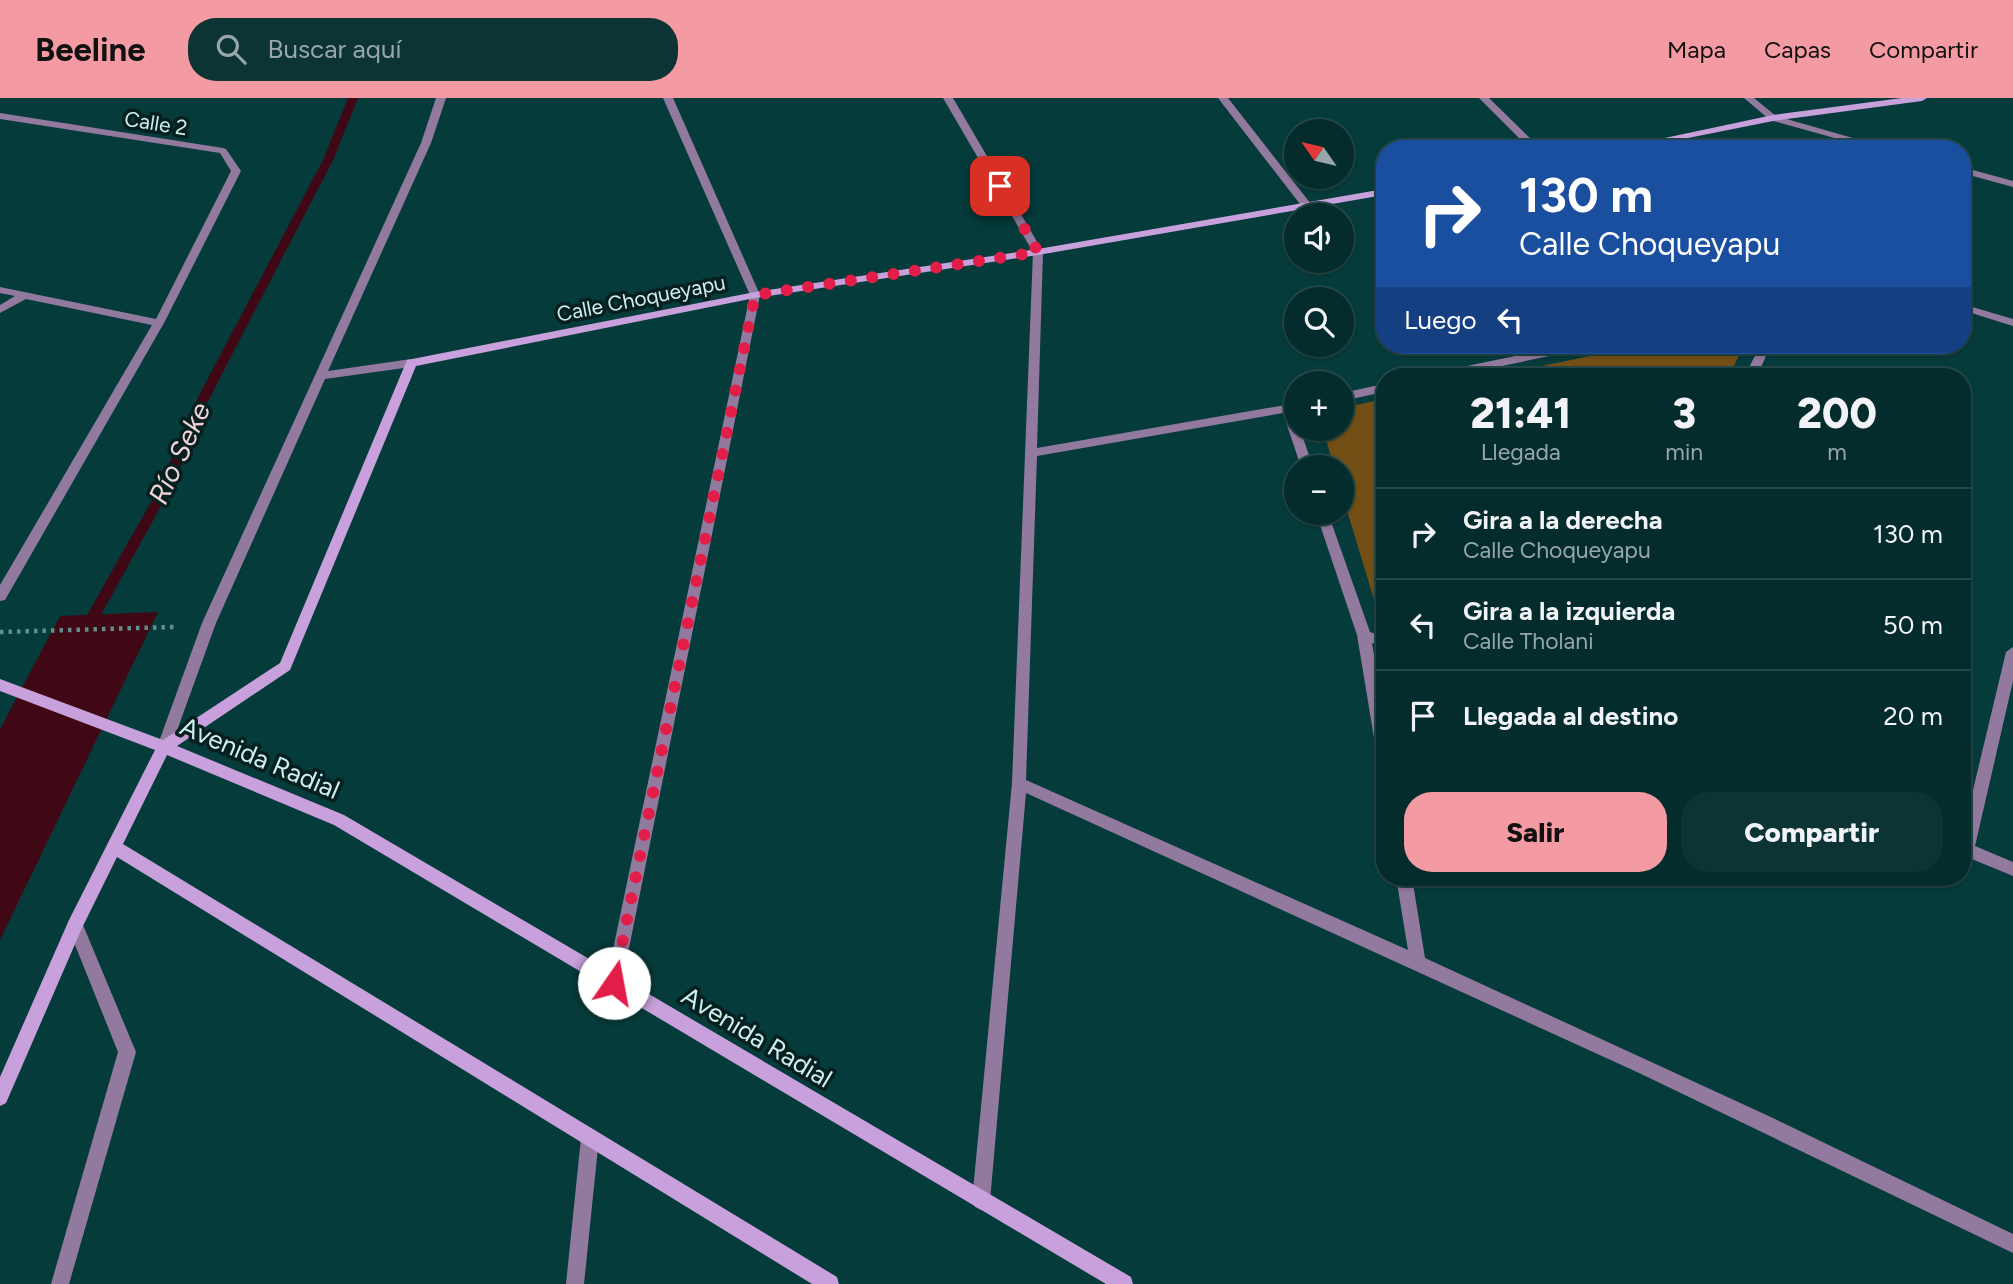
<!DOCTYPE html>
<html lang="es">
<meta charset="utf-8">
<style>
:root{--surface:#042c2c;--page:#0d3434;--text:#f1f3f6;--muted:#97a7a9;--line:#254848;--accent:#f49aa2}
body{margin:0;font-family:Figtree,sans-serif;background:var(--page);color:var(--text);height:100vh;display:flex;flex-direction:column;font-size:26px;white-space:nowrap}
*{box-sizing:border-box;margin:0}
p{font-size:23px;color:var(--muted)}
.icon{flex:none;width:38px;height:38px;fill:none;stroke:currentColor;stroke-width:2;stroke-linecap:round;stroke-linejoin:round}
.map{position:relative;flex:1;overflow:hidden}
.side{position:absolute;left:1376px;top:270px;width:595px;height:518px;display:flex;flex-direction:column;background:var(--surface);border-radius:28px;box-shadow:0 2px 5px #0004,0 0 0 2px var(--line)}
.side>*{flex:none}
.guide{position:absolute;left:1376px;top:42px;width:595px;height:214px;border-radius:28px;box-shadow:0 2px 5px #0004,0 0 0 2px var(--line);background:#1a4fa0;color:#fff;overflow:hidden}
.needle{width:46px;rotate:304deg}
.controls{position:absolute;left:1284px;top:21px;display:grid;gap:14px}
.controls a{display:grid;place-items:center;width:70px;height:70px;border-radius:50%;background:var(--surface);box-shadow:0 2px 5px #0004,0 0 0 2px var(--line);font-size:35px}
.pin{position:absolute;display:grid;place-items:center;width:60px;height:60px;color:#fff;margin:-30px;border-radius:14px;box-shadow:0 4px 10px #0006}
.me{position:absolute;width:77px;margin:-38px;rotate:12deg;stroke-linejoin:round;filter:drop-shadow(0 0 5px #0008)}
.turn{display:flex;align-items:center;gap:24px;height:147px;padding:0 28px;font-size:32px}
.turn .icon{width:91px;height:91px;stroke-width:2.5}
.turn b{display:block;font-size:49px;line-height:60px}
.then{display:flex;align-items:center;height:66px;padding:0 28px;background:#0003;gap:14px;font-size:26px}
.eta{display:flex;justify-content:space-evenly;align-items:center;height:119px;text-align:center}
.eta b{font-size:42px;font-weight:800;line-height:49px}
.action{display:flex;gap:14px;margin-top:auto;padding:14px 28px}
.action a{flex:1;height:80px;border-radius:28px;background:var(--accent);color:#111;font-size:28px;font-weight:800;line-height:80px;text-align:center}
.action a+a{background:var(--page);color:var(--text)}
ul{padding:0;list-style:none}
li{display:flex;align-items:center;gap:21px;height:91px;padding:0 28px;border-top:2px solid var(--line)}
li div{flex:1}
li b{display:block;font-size:26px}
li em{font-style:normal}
header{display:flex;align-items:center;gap:42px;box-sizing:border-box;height:98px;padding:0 35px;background:var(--accent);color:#111}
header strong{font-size:33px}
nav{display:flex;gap:38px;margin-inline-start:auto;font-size:24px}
.search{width:490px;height:63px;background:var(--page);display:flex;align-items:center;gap:18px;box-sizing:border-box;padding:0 24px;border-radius:28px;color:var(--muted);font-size:26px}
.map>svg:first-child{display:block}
.green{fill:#734f15}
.water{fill:#3f0814}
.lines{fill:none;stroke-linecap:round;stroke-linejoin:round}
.stream{fill:#3f0814;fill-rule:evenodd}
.path{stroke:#628d8d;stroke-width:4.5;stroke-dasharray:3.5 5;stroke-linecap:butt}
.street{fill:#92799e;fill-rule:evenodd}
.secondary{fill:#c8a0db;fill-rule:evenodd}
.route{stroke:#e11d48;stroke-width:12;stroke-dasharray:0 21.6}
.labels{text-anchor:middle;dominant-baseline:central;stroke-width:7;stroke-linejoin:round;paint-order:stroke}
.far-street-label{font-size:21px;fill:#cfeeed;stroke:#05201f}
.street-label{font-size:26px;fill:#cfeeed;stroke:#05201f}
.water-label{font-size:28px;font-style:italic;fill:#f1d3d5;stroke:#05201f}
</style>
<header>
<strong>Beeline</strong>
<div class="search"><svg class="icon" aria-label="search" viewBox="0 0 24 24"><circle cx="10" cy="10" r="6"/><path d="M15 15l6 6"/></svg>Buscar aquí</div>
<nav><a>Mapa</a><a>Capas</a><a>Compartir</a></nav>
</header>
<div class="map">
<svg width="2013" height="1186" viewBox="0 0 2013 1186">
<rect width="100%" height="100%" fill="#063b3b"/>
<path class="green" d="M1643,247H1744L1729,278H1494Z
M1384,301V520L1379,518L1342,396V369H1334L1323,331H1342V310Z"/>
<path class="water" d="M158,514L0,842V631L60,518Z"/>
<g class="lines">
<path class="stream" d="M348,0H358L333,62L208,303L172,388L90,537H80L78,533L160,388L196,303L323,62Z"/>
<path class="path" d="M0,534L174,529"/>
<path class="street" d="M436,0H446L431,45L328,273L411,261L417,265L411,269L325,281L216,525L171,649L169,653H159L157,649L202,525L421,45Z
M663,0H673L760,197L622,885L620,890L614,893L608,890L606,885L750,197Z
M943,0H953L1043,154L1037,350L1297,305V313H1294L1297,331H1300L1313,369H1301L1283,315L1037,358L1026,682L1408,852L1396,779H1412L1425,860L1773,1020L2013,1136V1155L1637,974L1026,695L990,1103L987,1109L981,1112L975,1109L972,1103L1012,685L1033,154Z
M1218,0H1228L1311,106V110H1303Z
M1479,0H1489L1541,51H1530Z
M1744,0H1754L1776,18L1891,51H1874L1770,22Z
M0,15L223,50L226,51L241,73L164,225L5,502L0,503V487L152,227L26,201L0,215V207L15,198L0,195V189L156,221L231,73L220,55L0,21Z
M1962,69L2013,83V89L1962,75Z
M1962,206L2013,221V228L1962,212Z
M1568,247H1589L1583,251L1454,278H1432L1438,274Z
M1760,247H1771L1757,278H1745Z
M1384,286V294L1342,303V295Z
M1316,415H1328L1370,534L1384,539V549L1372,545L1384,617V664L1379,662L1377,658L1357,537Z
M2013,549V583L1975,748L2013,764V778L1962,757V738L2006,554Z
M75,820L81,822L83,827L136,954L69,1186H51L118,954L67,827L69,822Z
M590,1031L596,1034L599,1040L584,1186H566L581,1040L584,1034Z"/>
<path class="secondary" d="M1902,0H1927L1922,3L1773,23L1633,51H1613L1773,17Z
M1384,91V97L1038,157L755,200L416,268L290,572L177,648L344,717L1131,1179L1133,1186H1106L334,727L167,657L123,746L837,1179L839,1186H812L117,759L82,830L6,1005L0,1008V979L69,822L155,652L0,593V581L163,642L280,565L407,262L755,194L1038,151Z"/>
</g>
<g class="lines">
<path class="route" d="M614,885L755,197L1038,154L1000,88"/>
</g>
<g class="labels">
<g class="far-street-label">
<text transform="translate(156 25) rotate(9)">Calle 2</text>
<text transform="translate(641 200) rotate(-11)">Calle Choqueyapu</text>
</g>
<g class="street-label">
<text transform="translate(260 660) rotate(23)">Avenida Radial</text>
<text transform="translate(757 939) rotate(31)">Avenida Radial</text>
</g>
<g class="water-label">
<text transform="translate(179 355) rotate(-65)">Río Seke</text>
</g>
</g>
</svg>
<div class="controls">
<a><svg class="needle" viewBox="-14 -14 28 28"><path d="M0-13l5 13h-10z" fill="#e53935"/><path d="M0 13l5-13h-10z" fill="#97a7a9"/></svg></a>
<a><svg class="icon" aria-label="sound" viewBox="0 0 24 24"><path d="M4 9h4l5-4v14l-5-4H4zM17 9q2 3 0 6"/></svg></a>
<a><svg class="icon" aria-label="search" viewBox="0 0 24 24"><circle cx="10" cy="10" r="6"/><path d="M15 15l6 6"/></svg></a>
<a>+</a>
<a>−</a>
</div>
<div class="pin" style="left:1000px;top:88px;background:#d93025"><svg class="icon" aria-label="arrive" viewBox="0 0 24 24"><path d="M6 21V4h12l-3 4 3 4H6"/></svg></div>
<svg class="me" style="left:614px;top:885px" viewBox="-20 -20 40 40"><circle r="19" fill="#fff"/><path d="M0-13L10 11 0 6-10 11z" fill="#e11d48"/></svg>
<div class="guide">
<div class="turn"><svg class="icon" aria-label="right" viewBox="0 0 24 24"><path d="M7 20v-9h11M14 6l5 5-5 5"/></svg><div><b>130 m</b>Calle Choqueyapu</div></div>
<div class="then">Luego<svg class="icon" aria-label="left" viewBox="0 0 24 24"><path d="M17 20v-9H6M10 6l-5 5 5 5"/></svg></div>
</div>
<section class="side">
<div class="eta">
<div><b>21:41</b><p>Llegada</p></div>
<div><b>3</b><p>min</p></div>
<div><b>200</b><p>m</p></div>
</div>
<ul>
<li><svg class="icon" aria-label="right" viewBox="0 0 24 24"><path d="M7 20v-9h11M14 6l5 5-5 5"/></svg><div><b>Gira a la derecha</b><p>Calle Choqueyapu</p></div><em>130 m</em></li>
<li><svg class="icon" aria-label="left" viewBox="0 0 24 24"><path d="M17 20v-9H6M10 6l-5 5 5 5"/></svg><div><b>Gira a la izquierda</b><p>Calle Tholani</p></div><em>50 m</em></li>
<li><svg class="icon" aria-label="arrive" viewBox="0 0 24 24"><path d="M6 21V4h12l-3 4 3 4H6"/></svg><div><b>Llegada al destino</b></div><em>20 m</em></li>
</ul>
<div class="action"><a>Salir</a><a>Compartir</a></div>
</section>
</div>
